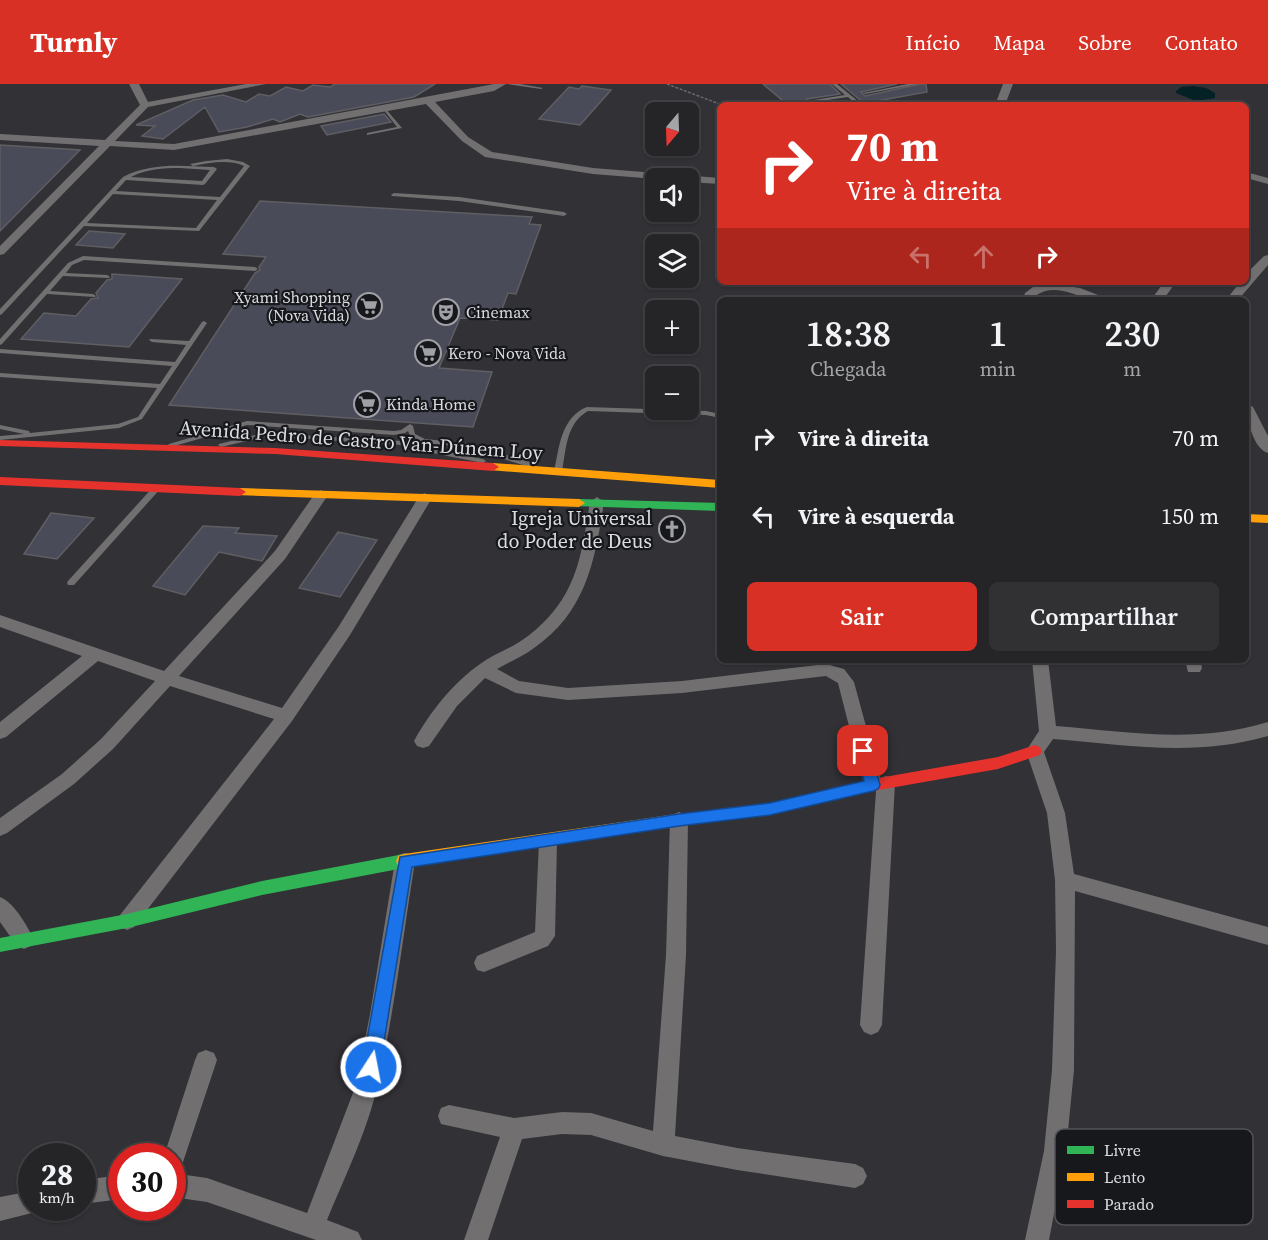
<!DOCTYPE html>
<html lang="pt">
<meta charset="utf-8">
<style>
:root{--surface:#252528;--page:#313134;--text:#f1f3f6;--muted:#a3a5a8;--line:#424245;--accent:#d93025}
body{margin:0;font-family:"Source Serif 4",serif;background:var(--page);color:var(--text);height:100vh;display:flex;flex-direction:column;font-size:22px;white-space:nowrap}
*{box-sizing:border-box;margin:0}
p{font-size:20px;color:var(--muted)}
.icon{flex:none;width:33px;height:33px;fill:none;stroke:currentColor;stroke-width:2;stroke-linecap:round;stroke-linejoin:round}
.map{position:relative;flex:1;overflow:hidden}
.drawer{position:absolute;left:717px;top:213px;width:532px;height:366px;display:flex;flex-direction:column;background:var(--surface);border-radius:9px;box-shadow:0 2px 4px #0004,0 0 0 2px var(--line)}
.drawer>*{flex:none}
.banner{position:absolute;left:717px;top:18px;width:532px;height:183px;border-radius:9px;box-shadow:0 2px 4px #0004,0 0 0 2px var(--line);background:#d93025;color:#fff;overflow:hidden}
.needle{width:39px;rotate:199deg}
.fabs{position:absolute;left:645px;top:18px;display:grid;gap:12px}
.fabs a{display:grid;place-items:center;width:54px;height:54px;border-radius:9px;background:var(--surface);box-shadow:0 2px 4px #0004,0 0 0 2px var(--line);font-size:30px}
.speed{position:absolute;left:18px;top:1059px;display:flex;gap:12px;font-size:30px;font-weight:700;text-align:center}
.speed>*{display:grid;place-content:center;width:78px;height:78px;border-radius:50%;background:var(--surface);box-shadow:0 2px 4px #0004,0 0 0 2px var(--line);line-height:1}
.speed small{font-size:15px;font-weight:400}
.speed .limit{border:9px solid #d22;background:#fff;color:#111}
.pin{position:absolute;display:grid;place-items:center;width:51px;height:51px;color:#fff;margin:-26px;border-radius:12px;box-shadow:0 3px 9px #0006}
.me{position:absolute;width:66px;margin:-33px;rotate:11deg;stroke-linejoin:round;filter:drop-shadow(0 0 4px #0008)}
.turn{display:flex;align-items:center;gap:21px;height:126px;padding:0 30px;font-size:27px}
.turn .icon{width:78px;height:78px;stroke-width:2.5}
.turn b{display:block;font-size:42px;line-height:51px}
.lanes{display:flex;align-items:center;height:57px;padding:0 30px;background:#0003;justify-content:center;gap:30px;direction:ltr}
.lanes .off{opacity:.35}
.eta{display:flex;justify-content:space-evenly;align-items:center;height:102px;text-align:center}
.eta b{font-size:36px;font-weight:600;line-height:42px}
.action{display:flex;gap:12px;margin-top:auto;padding:12px 30px}
.action a{flex:1;height:69px;border-radius:9px;background:var(--accent);color:#fff;font-size:24px;font-weight:600;line-height:69px;text-align:center}
.action a+a{background:var(--page);color:var(--text)}
ul{padding:0;list-style:none}
li{display:flex;align-items:center;gap:18px;height:78px;padding:0 30px}
li div{flex:1}
li b{display:block;font-size:22px}
li em{font-style:normal}
header{display:flex;align-items:center;gap:36px;box-sizing:border-box;height:84px;padding:0 30px;background:var(--accent);color:#fff}
header strong{font-size:28px}
nav{display:flex;gap:33px;margin-inline-start:auto;font-size:21px}
.map>svg:first-child{display:block}
.water{fill:#042126}
.building{fill:#4a4b59;stroke:#5e5e63;stroke-width:1.5}
.lines{fill:none;stroke-linecap:round;stroke-linejoin:round}
.path{stroke:#69686a;stroke-width:1.5;stroke-dasharray:3 1.5;stroke-linecap:butt}
.lane{fill:#716f70;fill-rule:evenodd}
.street{fill:#716f70;fill-rule:evenodd}
.fast{fill:#30b455;fill-rule:evenodd}
.slow{fill:#ff9f0a;fill-rule:evenodd}
.jam{fill:#e5322d;fill-rule:evenodd}
.route{fill:#1a73e8;stroke:#114b97;stroke-width:1.5}
.labels{text-anchor:middle;dominant-baseline:central;stroke-width:4.5;stroke-linejoin:round;paint-order:stroke}
.far-poi-label{font-size:16px;fill:#dbdce2;stroke:#17181c;text-anchor:start}
.street-label{font-size:20px;fill:#dbdce2;stroke:#17181c}
.poi-label{font-size:20px;fill:#dbdce2;stroke:#17181c;text-anchor:end}
.key{fill:#17181c;stroke:#525357;stroke-width:1.5}
.key-label{font-size:16px;fill:#dbdce2}
</style>
<header>
<strong>Turnly</strong>
<nav><a>Início</a><a>Mapa</a><a>Sobre</a><a>Contato</a></nav>
</header>
<div class="map">
<svg width="1268" height="1156" viewBox="0 0 1268 1156">
<rect width="100%" height="100%" fill="#313136"/>
<path class="water" d="M1193,2L1206,4L1215,9V14L1196,17L1176,9V7L1181,3Z"/>
<path class="building" d="M335,0H435L414,13L308,33L300,30L280,38L273,35L247,43L219,48L205,23L163,55L142,52L155,42L136,41L193,16L223,11L246,18L259,10L270,12L286,3L303,7L313,1L330,3Z
M763,0H830L840,10L807,15L804,18L806,21H788Z
M841,0H897L861,8L865,12L920,0H926L927,8L860,20V16Z
M582,2L611,6L580,41L539,35L569,3L579,5Z
M384,30L391,38L327,51L321,42Z
M0,61L80,66L0,147Z
M260,117L532,133L529,140L541,141L516,210L508,209L498,236L460,234L439,284L492,288L473,343L169,321L255,189L260,186L259,183L266,173L223,170Z
M89,147L125,150L113,164L76,161Z
M112,190L182,195L129,263L21,255L44,229L76,232L91,215L98,214L96,209L107,196L112,195Z
M51,429L94,434L57,475L24,470Z
M203,442L239,444L235,449L277,452L262,477L219,468L185,511L153,502Z
M338,448L377,456L340,513L299,504Z"/>
<g class="lines">
<path class="path" d="M667,0L722,21"/>
<path class="lane" d="M507,0H520L543,4L541,5Z
M832,0H837L859,18L855,19L848,13L806,19V18L808,17L845,11Z
M908,0H918L865,10L863,9Z
M385,24L402,44L367,51V49L397,43L383,25Z
M227,75L243,78L250,82L199,147L84,142L2,230L0,231V225L123,93C152,78 182,82 214,83L217,85L205,100L203,101L126,96L116,107L220,113L244,82C228,75 210,79 193,82L190,80L206,77ZM180,84L210,86L202,97L131,93C146,85 163,84 180,84ZM113,110L217,116L196,144L87,139Z
M394,109L459,113L564,128L567,130L564,132L459,117L392,112L391,111Z
M83,172L255,183L258,185L255,187L84,176L72,181L66,189L107,191L110,193L109,194L63,192L50,207L93,210L96,212L95,213L47,210L2,260L0,261V255L68,179Z
M204,237L207,239L142,335L119,344L0,356V352L24,350L0,345V341L29,347L30,349L118,340L138,333L157,304L0,293V289L160,300L172,282L0,269V265L175,278L186,261L152,258L149,256L150,255L189,257L202,238Z
M587,323L706,327L720,330V334L706,331L588,327C566,339 566,366 562,388L560,390H556L554,388C559,364 561,333 587,323Z
M247,337L394,347L401,346L410,340L413,342L415,350L425,355L466,359L530,378L531,380L530,382H526L465,363L424,359L410,352L408,347L405,349L394,351L247,341L171,363L168,361L169,360Z
M263,349L402,357L423,363L483,375L486,377L483,379L422,367L401,361L277,353H263L221,363L218,361L219,360Z
M154,402H160L161,404L74,501H68L67,499L68,497Z"/>
<path class="street" d="M129,0H139L148,18L246,0H266L148,23L115,57L174,60L494,0H506L494,7L435,18L468,53L492,68L593,84L720,94V100L688,98V94L656,95L593,90L485,73L462,57L426,20L174,66L110,62L4,170L0,171V162L99,62L0,56V50L105,56L140,21Z
M1003,0H1013L1005,21H995Z
M1246,88L1268,94V100L1246,94Z
M1268,171V181L1238,216H1226L1240,198H1246V190L1264,172Z
M1164,198H1176L1163,216H1151Z
M1046,199L1080,204L1111,216C1105,216 1097,217 1091,215C1072,211 1054,199 1035,212V216H1023L1025,209L1033,203Z
M1246,319L1253,323L1268,352V369C1253,365 1246,333 1246,319Z
M321,406L328,411L285,475L179,592L282,624L339,542L420,411L425,409L432,414L350,551L292,637L134,843L127,846L120,843L117,837L120,831L274,635L170,602L113,665L74,700L7,749L0,752V734L62,690L101,655L155,597L98,577L6,653L0,655V638L82,572L0,543V531L164,587L275,467L316,408Z
M597,413L604,418C595,477 586,528 534,564C522,573 509,578 497,585L519,597L568,604L682,597L826,580L844,585L854,598L880,694L886,692L892,694L895,699L882,941L878,948L871,951L864,948L860,941L876,707L867,706L864,701L838,599L826,592L682,609L568,616L516,609L485,594L457,622L429,662L423,664L417,662L414,657C430,628 453,599 480,580C491,572 504,567 516,560C538,547 558,526 569,503C582,477 585,447 590,418Z
M1032,576H1048L1056,642C1129,648 1196,660 1268,638V652C1196,673 1126,661 1053,655L1044,668L1065,729L1074,790L1268,843V861L1075,807L1074,986L1066,1067L1049,1156H1025L1044,1067L1052,986L1056,867L1055,796L1047,729L1026,667L1039,647Z
M1185,576H1201L1202,584L1200,588H1188Z
M679,728L686,731L688,736L686,871L675,1052L737,1064L855,1080L863,1084L867,1092L863,1100L855,1104L737,1086L663,1072L591,1051L562,1050L522,1055L488,1156H464L500,1053L441,1040L438,1032L441,1024L449,1021L514,1034L562,1028L591,1029L653,1047L666,871L670,736L672,731Z
M548,749L555,751L557,757L555,852L548,862L484,888L477,886L474,879L477,872L535,848L539,757L541,751Z
M405,769L412,771L415,777C403,851 395,926 378,999C368,1046 345,1092 327,1136L358,1148L362,1156H316L207,1118L172,1113V1072H164L195,976L198,969L206,966L214,969L217,976L179,1090L207,1094L307,1129L356,1001L370,930L395,777L398,771Z
M0,813C14,818 28,843 34,856L31,862L24,865L17,862L0,838Z
M122,1091V1115L82,1120V1096Z
M32,1107V1124H42L40,1127L0,1137V1113Z"/>
<path class="fast" d="M579,415L720,419V427L575,422L573,419Z
M404,770L410,772L412,777L410,782L404,784L262,811L127,844L0,868V854L127,830L262,797Z"/>
<path class="slow" d="M493,379L720,396V404L489,386V380Z
M240,404L579,415L585,419L579,423L236,411L234,408Z
M1246,430L1268,431V439L1246,438Z
M676,730L681,732L684,736L681,740L676,742L404,784L398,782L396,777L398,772L404,770Z"/>
<path class="jam" d="M0,356L275,364L493,379L499,383L493,387L275,370L0,362Z
M0,393L240,404L246,408L240,412L0,401Z
M1035,661L1040,663L1042,667L1040,671L998,685L873,707L770,731L676,742L671,740L668,736L671,732L676,730L770,719L873,695L998,673Z"/>
</g>
<path class="route" d="M863,662L868,663L870,667L880,701L878,705L873,707L770,731L679,742L412,783L380,983L377,989L371,991L364,989L362,983L400,773L679,730L770,719L864,697L856,667L858,663Z"/>
<defs>
<symbol id="supermarket-ring" viewBox="-11 -11 22 22"><circle r="9.5" fill="#17181c" stroke="#a0a0a6" stroke-width="1.5"/><path d="M-6-5.5h2.5l.6 2H6L4.5 2H-2.5L-4.4-4H-6ZM-1.5 3.2a1.3 1.3 0 1 0 .1 0ZM3 3.2a1.3 1.3 0 1 0 .1 0Z" fill="#a0a0a6"/></symbol>
<symbol id="theatre-ring" viewBox="-11 -11 22 22"><circle r="9.5" fill="#17181c" stroke="#a0a0a6" stroke-width="1.5"/><path d="M-5-5.5Q0-4 5-5.5V0Q5 5 0 6Q-5 5-5 0ZM-3.3-2.5H-1v1.5H-3.3ZM1-2.5H3.3v1.5H1ZM-2.8 1Q0 5.5 2.8 1Z" fill="#a0a0a6"/></symbol>
<symbol id="church-ring" viewBox="-11 -11 22 22"><circle r="9.5" fill="#17181c" stroke="#a0a0a6" stroke-width="1.5"/><path d="M-1.2-6h2.4v3.5h3.3v2.4h-3.3V6h-2.4V-.1h-3.3v-2.4h3.3Z" fill="#a0a0a6"/></symbol>
</defs>
<g fill-rule="evenodd">
<use href="#supermarket-ring" x="354" y="207" width="30" height="30"/>
<use href="#theatre-ring" x="431" y="213" width="30" height="30"/>
<use href="#supermarket-ring" x="413" y="254" width="30" height="30"/>
<use href="#supermarket-ring" x="352" y="305" width="30" height="30"/>
<use href="#church-ring" x="657" y="430" width="30" height="30"/>
</g>
<g class="labels">
<g class="far-poi-label">
<text x="350" y="213" text-anchor="end">Xyami Shopping<tspan x="350" dy="18">(Nova Vida)</tspan></text>
<text x="466" y="228">Cinemax</text>
<text x="448" y="269">Kero - Nova Vida</text>
<text x="386" y="320">Kinda Home</text>
</g>
<g class="street-label">
<text transform="translate(361 356) rotate(4)">Avenida Pedro de Castro Van-Dúnem Loy</text>
</g>
<g class="poi-label">
<text x="652" y="434">Igreja Universal<tspan x="652" dy="23">do Poder de Deus</tspan></text>
</g>
</g>
<rect x="1055" y="1045" width="198" height="96" rx="9" class="key"/>
<rect x="1067" y="1062" width="27" height="8" fill="#30b455"/>
<rect x="1067" y="1089" width="27" height="8" fill="#ff9f0a"/>
<rect x="1067" y="1116" width="27" height="8" fill="#e5322d"/>
<g class="key-label">
<text x="1104" y="1072">Livre</text>
<text x="1104" y="1099">Lento</text>
<text x="1104" y="1126">Parado</text>
</g>
</svg>
<div class="fabs">
<a><svg class="needle" viewBox="-14 -14 28 28"><path d="M0-13l5 13h-10z" fill="#e53935"/><path d="M0 13l5-13h-10z" fill="#a3a5a8"/></svg></a>
<a><svg class="icon" aria-label="sound" viewBox="0 0 24 24"><path d="M4 9h4l5-4v14l-5-4H4zM17 9q2 3 0 6"/></svg></a>
<a><svg class="icon" aria-label="layers" viewBox="0 0 24 24"><path d="M12 4l9 5-9 5-9-5zM3 14l9 5 9-5"/></svg></a>
<a>+</a>
<a>−</a>
</div>
<div class="speed"><div>28<small>km/h</small></div><div class="limit">30</div></div>
<div class="pin" style="left:863px;top:667px;background:#d93025"><svg class="icon" aria-label="arrive" viewBox="0 0 24 24"><path d="M6 21V4h12l-3 4 3 4H6"/></svg></div>
<svg class="me" style="left:371px;top:983px" viewBox="-20 -20 40 40"><circle r="17" fill="#1a73e8" stroke="#fff" stroke-width="3"/><path d="M0-11L8 9 0 5-8 9z" fill="#fff"/></svg>
<div class="banner">
<div class="turn"><svg class="icon" aria-label="right" viewBox="0 0 24 24"><path d="M7 20v-9h11M14 6l5 5-5 5"/></svg><div><b>70 m</b>Vire à direita</div></div>
<div class="lanes"><svg class="icon off" aria-label="left" viewBox="0 0 24 24"><path d="M17 20v-9H6M10 6l-5 5 5 5"/></svg><svg class="icon off" aria-label="ahead" viewBox="0 0 24 24"><path d="M12 20V5M6 11l6-6 6 6"/></svg><svg class="icon" aria-label="right" viewBox="0 0 24 24"><path d="M7 20v-9h11M14 6l5 5-5 5"/></svg></div>
</div>
<section class="drawer">
<div class="eta">
<div><b>18:38</b><p>Chegada</p></div>
<div><b>1</b><p>min</p></div>
<div><b>230</b><p>m</p></div>
</div>
<ul>
<li><svg class="icon" aria-label="right" viewBox="0 0 24 24"><path d="M7 20v-9h11M14 6l5 5-5 5"/></svg><div><b>Vire à direita</b></div><em>70 m</em></li>
<li><svg class="icon" aria-label="left" viewBox="0 0 24 24"><path d="M17 20v-9H6M10 6l-5 5 5 5"/></svg><div><b>Vire à esquerda</b></div><em>150 m</em></li>
</ul>
<div class="action"><a>Sair</a><a>Compartilhar</a></div>
</section>
</div>
